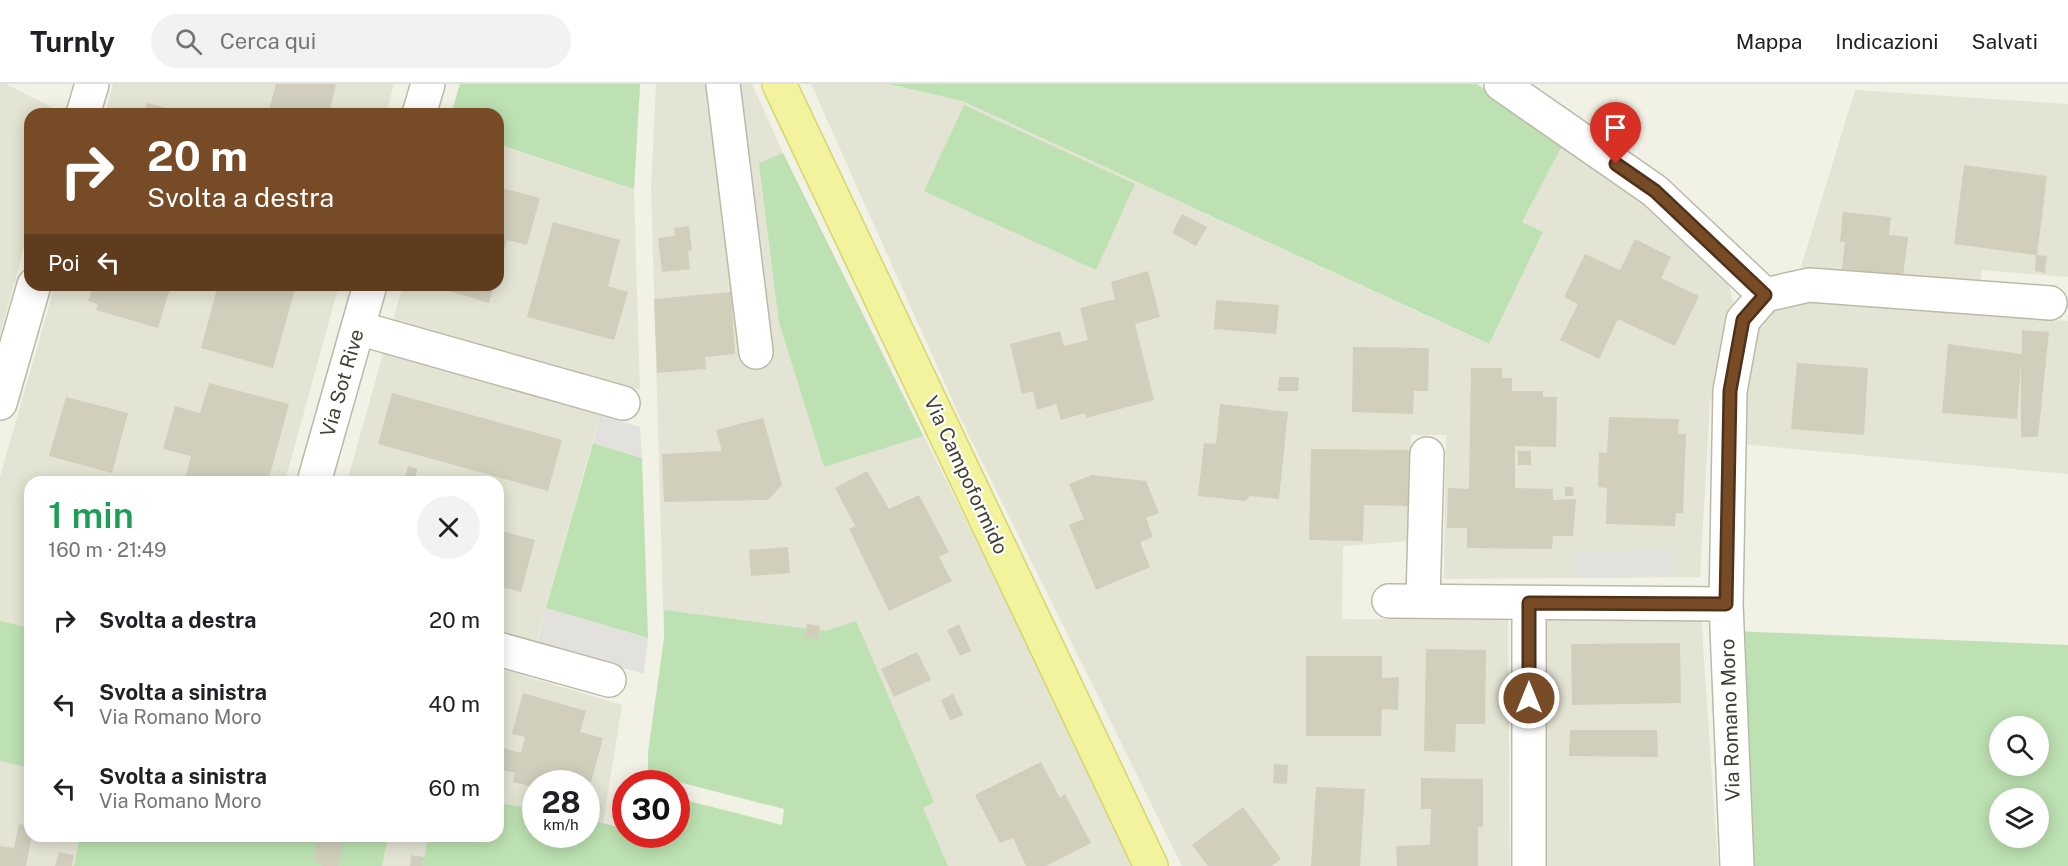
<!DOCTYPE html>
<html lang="it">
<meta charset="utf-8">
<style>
:root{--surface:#fff;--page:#f2f2f2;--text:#202124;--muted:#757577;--line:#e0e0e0}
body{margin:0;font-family:"Public Sans",sans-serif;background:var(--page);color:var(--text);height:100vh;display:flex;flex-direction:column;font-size:22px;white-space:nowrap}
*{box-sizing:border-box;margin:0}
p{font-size:20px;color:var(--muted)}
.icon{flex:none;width:33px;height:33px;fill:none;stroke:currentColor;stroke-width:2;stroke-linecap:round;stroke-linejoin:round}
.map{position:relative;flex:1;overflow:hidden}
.details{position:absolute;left:24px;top:392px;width:480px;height:366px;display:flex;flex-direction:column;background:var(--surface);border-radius:18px;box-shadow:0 3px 15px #0003}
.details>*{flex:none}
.banner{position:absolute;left:24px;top:24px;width:480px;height:183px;border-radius:18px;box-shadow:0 3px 15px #0003;background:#784b27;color:#fff;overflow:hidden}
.controls{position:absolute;left:1989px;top:632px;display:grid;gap:12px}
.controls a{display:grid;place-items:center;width:60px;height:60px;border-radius:50%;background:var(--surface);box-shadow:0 3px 15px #0003;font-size:30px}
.speed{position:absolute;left:522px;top:686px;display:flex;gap:12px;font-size:30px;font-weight:700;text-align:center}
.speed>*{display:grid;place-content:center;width:78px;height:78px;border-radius:50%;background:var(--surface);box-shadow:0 3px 15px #0003;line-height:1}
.speed small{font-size:15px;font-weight:400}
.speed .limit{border:9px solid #d22;background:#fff;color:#111}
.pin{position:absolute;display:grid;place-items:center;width:51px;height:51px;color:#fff;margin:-62px -26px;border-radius:50% 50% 50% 0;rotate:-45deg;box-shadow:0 0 6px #0007}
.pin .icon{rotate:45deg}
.me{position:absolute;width:66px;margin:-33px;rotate:0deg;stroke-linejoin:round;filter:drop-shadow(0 0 4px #0008)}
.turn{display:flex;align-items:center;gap:21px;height:126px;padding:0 24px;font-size:27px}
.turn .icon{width:78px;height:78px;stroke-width:2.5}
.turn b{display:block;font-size:42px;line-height:51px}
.then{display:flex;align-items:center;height:57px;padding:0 24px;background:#0003;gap:12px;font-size:22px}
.round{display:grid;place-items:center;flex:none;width:63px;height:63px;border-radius:32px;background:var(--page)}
.head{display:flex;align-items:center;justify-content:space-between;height:102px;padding:0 24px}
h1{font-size:36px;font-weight:600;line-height:45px;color:#1e9e55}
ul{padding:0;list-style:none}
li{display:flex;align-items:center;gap:18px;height:84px;padding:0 24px}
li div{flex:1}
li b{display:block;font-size:22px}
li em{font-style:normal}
header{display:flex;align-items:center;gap:36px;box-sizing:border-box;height:84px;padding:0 30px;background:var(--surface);border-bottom:2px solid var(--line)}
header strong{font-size:28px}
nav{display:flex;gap:33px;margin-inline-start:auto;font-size:21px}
.search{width:420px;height:54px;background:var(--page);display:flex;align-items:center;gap:15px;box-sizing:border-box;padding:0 21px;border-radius:33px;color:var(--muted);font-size:22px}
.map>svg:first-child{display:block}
.residential{fill:#e4e4d4;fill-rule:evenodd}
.green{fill:#bde1b2;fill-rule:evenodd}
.parking{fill:#e2e1dd}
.building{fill:#d1cfbc}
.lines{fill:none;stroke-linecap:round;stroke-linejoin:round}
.minor-casing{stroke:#bbbaa9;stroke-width:36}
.major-casing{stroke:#d6d66e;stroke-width:36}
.minor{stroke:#fff;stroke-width:33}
.major{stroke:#f2f39c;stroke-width:33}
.route-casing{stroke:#4e3119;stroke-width:15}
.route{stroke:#784b27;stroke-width:10}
.labels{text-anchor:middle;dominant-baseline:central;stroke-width:4.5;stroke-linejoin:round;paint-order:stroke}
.street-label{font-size:20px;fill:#424135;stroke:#fff}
</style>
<header>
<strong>Turnly</strong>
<div class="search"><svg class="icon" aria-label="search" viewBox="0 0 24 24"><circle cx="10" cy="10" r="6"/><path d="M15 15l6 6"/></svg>Cerca qui</div>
<nav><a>Mappa</a><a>Indicazioni</a><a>Salvati</a></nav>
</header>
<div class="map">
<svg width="2068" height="782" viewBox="0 0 2068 782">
<rect width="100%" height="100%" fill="#f1f1e5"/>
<path class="residential" d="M0,0H6L63,29L30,30V141L0,251Z
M113,0H394L386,30H105Z
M460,0H640L634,105L640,306L393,236L403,201H498V30H451Z
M656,0H752L783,69L1138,782H908L922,723L934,718L663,694L648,686V669L664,554L651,105Z
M811,0H888L962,17L1488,260L1543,149L1522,138L1563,60L1651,121L1728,194L1733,219L1722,319L1710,317L1700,493L1444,495L1446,351H1411L1410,457L1343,462L1342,535L1508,536L1510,782H1182L959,331Z
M1855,6L2068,20V193L1982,186L1980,199L1801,183Z
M55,201H339L285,397L30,398V752H498V584L622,621L603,739L619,743L625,715L626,750H676L677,714L772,782H0V393ZM536,699H586V750H536Z
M1806,217L2068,237V390L1741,360L1751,257L1756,244L1769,230L1788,220Z
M384,266L600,331L536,559L498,548V398H347Z
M1701,532L1718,782H1546L1545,534Z"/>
<path class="green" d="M460,0H640L634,105L498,60V30H451Z
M888,0H1477L1563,60L1522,138L1543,148L1489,260L962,17Z
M964,21L1135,100L1096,186L924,107Z
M783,69L923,352L824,383L779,238L759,79Z
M593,359L642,374L648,554L546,524Z
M664,526L826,547L856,537L934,718L923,724L948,782H423L428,752H498V719L535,725L536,750H586L587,736L619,743L625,715L626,750H676L677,714L782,741L784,725L663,694L648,686V669L664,555Z
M0,537L30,544V684L0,677Z
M1734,547L2068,561V782H1748ZM2000,642H2038V681H2000ZM2000,714H2038V753H2000Z
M80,752H388L382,782H74Z"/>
<path class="parking" d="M600,331L640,343L642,374L593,359Z
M1674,466L1675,492L1575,493V468Z
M546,524L648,554L644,590L537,559Z"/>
<path class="building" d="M276,0H336L329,30H268Z
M147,19L185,29V30H144Z
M1964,81L2047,92L2037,171L2047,172L2045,189L2035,187L2036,171L1954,160Z
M498,103L540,114L527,161L507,156L499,186Z
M1843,128L1891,133L1889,151L1908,153L1903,192L1842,185L1845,158H1840Z
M1182,130L1207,143L1196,162L1172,149Z
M553,138L620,156L608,202L628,208L614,256L527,233Z
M689,142L692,166L688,167L690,185L662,188L658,154L675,152L674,144Z
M1635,155L1671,173L1661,194L1699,212L1675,262L1618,235L1599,275L1560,256L1578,220L1564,213L1585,170L1620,186Z
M1148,187L1160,233L1135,240L1154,316L1086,334L1085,329L1061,336L1056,320L1037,326L1033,307L1022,310L1010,260L1060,247L1064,262L1088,256L1080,224L1115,215L1111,198Z
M93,201H171L158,244L96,226L98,220L88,217Z
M218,201H296L273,284L201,264Z
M429,201H494L489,219Z
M731,208L735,270L705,273L706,285L657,289L654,215Z
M1216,216L1279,221L1276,250L1214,245Z
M2022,246L2049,248L2038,353H2021V280L2017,335L1942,329L1948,260L2022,270Z
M1353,263L1429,264L1428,307H1414L1413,330L1352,328Z
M1797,279L1868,284L1864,351L1791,345Z
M1471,284H1502V294H1512V307H1543V313H1557L1556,363L1515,362V404L1553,405V416L1576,415L1573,452H1553L1552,465L1467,464V444H1447L1448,404L1469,405Z
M1279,293H1299L1298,307H1278Z
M209,299L289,320L268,398H195L185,395L191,372L163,365L175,322L200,329Z
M392,309L562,356L548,407L378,360Z
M66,313L128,329L112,389L49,372Z
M1220,320L1288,328L1279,415L1250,412L1245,417L1198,412L1204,359L1216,360Z
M1609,333L1679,335L1678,350H1686L1683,429H1676L1675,442L1606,440L1607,404L1598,403L1599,368L1607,369Z
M763,334L782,401L768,416L664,418L662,370L722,367L716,346Z
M1311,365L1409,366L1408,422L1364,421L1363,457L1309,456Z
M1518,367H1531V381H1518Z
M408,382L418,385L414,396L405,393Z
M867,387L889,425L919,411L949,468L939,473L952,497L889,527L849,445L855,442L835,404Z
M1092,391L1146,397L1159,429L1146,434L1153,453L1140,458L1150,483L1096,506L1069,441L1084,435L1069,400Z
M1565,403H1573L1574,412H1565Z
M498,446L535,456L521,508L498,502Z
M788,463L790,489L751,492L749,466Z
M807,540L820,542L818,555L805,553Z
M959,540L971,567L960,572L947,546Z
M1680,559L1681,619L1572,621L1571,560Z
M1426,565L1486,566L1485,640H1456L1455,668L1424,667Z
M917,568L931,596L894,613L881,585Z
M1306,572H1382V594L1399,593L1398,626L1382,625L1381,652H1306Z
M523,609L586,627L580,648L603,654L591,698L570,693L569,699H536V704L513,698L515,689L498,685L504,664L521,669L525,653L512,650Z
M953,610L963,631L950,637L941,616Z
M1570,646H1657L1658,673L1569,672Z
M1041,678L1060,714L1065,710L1091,759L1046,782H1026L1013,754L1000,759L975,711Z
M1274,680L1288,681L1287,700L1273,699Z
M1421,694L1483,695V743H1478V782H1397L1396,762L1430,761L1431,725H1421Z
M1316,703L1365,705L1360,782H1311Z
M26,707L30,708V722L24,721Z
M587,717L601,720L599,734L586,731Z
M1243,723L1281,775L1272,782H1208L1192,761Z
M19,740L30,742V752H32L26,782H0V762L14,764Z
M318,752L343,755L339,782H322V779L314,777Z
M59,768L74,771L72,782H55Z
M411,771L424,773L423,782H410Z"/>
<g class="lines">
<defs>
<path id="minor" d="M723,0L756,268
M1501,0L1655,107L1765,211L1809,201L2050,219
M83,30L92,0
M419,30L428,0
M358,244L623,319
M0,319L34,201
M314,398L370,201
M1389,517L1726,520
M1423,517L1427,370
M498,565L609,596
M1529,782V519
M1737,782L1726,520L1730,307L1743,236L1765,211"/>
<path id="major" d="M779,0L1151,782"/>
</defs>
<use href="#minor" class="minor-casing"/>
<use href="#major" class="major-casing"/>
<use href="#minor" class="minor"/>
<use href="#major" class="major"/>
</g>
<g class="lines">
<defs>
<path id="route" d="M1529,614V519L1726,520L1730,307L1743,236L1765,211L1655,107L1616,80"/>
</defs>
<use href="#route" class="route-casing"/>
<use href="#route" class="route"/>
</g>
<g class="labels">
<g class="street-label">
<text transform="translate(342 299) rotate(-74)">Via Sot Rive</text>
<text transform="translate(966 391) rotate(65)">Via Campoformido</text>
<text transform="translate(1730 636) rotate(-92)">Via Romano Moro</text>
</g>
</g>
</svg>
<div class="controls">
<a><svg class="icon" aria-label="search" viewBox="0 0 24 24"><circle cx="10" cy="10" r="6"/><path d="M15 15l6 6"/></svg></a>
<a><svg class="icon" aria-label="layers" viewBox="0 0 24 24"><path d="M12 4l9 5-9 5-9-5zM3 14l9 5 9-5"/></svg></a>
</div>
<div class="speed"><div>28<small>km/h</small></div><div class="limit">30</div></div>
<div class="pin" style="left:1616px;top:80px;background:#d93025"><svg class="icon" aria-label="arrive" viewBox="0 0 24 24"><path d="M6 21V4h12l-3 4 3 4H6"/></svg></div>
<svg class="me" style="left:1529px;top:614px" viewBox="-20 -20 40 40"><circle r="17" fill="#784b27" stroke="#fff" stroke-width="3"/><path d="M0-11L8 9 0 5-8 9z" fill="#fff"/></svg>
<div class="banner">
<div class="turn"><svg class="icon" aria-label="right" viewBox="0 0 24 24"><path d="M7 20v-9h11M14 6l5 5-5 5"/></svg><div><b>20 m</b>Svolta a destra</div></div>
<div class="then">Poi<svg class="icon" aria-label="left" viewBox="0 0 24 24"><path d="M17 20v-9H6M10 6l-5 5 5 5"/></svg></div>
</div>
<section class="details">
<div class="head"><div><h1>1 min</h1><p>160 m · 21:49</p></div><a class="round"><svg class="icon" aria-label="close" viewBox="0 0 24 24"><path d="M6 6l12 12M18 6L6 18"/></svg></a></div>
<ul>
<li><svg class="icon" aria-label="right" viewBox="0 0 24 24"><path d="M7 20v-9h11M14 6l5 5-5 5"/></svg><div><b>Svolta a destra</b></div><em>20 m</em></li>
<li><svg class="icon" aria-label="left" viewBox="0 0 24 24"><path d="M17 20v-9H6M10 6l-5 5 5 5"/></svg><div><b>Svolta a sinistra</b><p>Via Romano Moro</p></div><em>40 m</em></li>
<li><svg class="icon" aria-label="left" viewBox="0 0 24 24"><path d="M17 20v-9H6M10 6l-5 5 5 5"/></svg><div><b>Svolta a sinistra</b><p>Via Romano Moro</p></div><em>60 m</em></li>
</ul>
</section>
</div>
